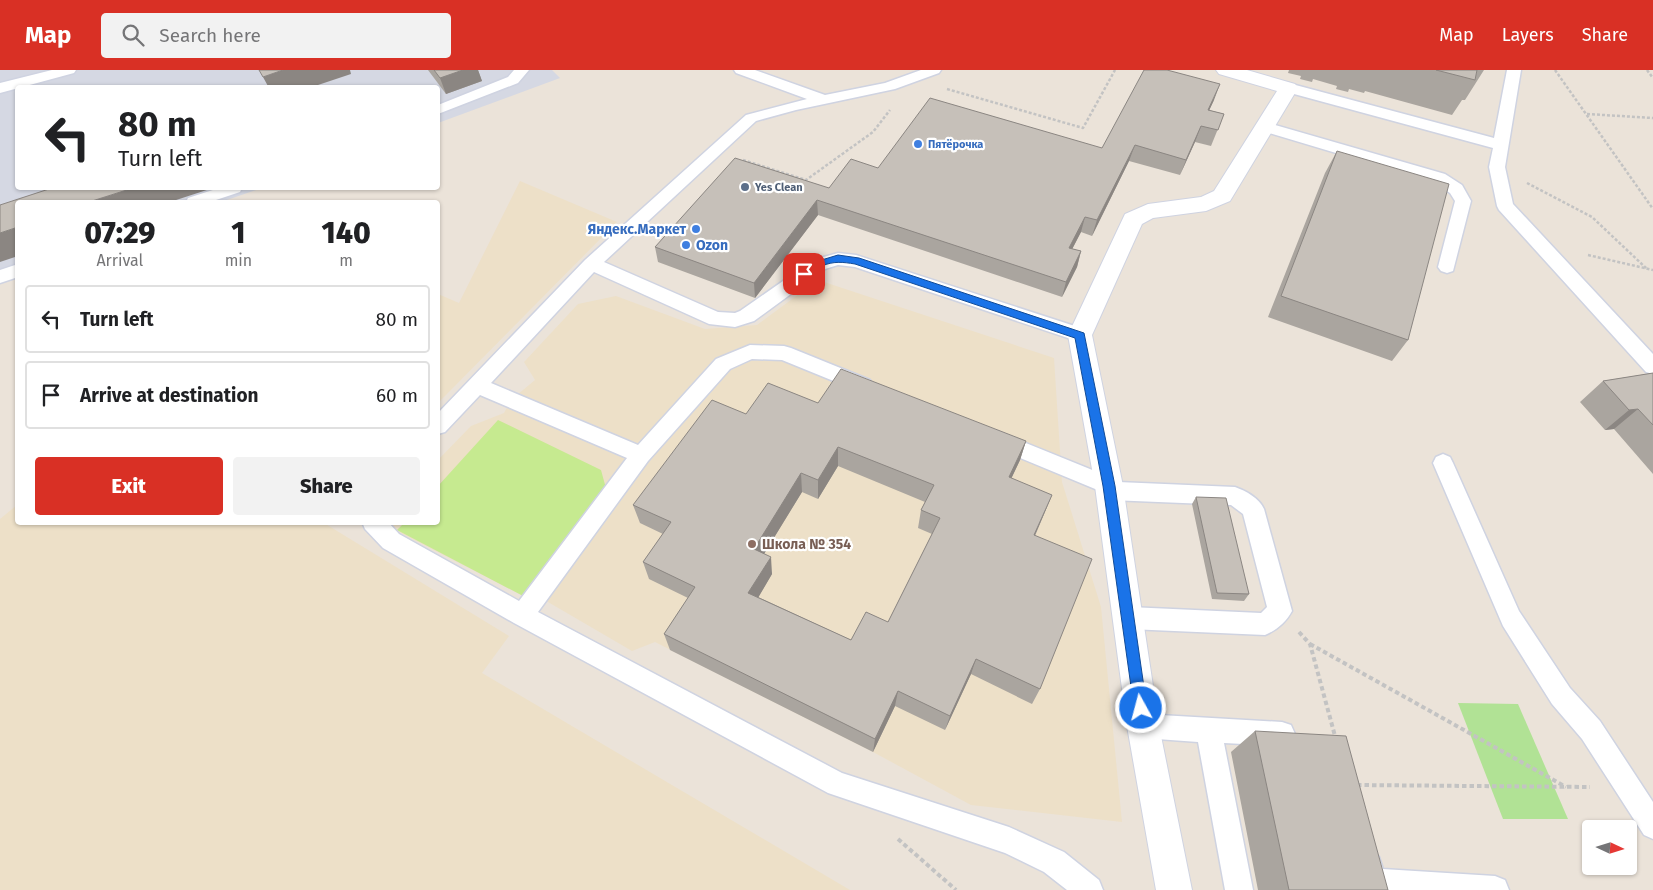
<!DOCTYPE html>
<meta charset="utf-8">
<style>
:root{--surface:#fff;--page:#f2f2f2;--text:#202124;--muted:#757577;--line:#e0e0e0;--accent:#d93025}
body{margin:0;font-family:"Fira Sans",sans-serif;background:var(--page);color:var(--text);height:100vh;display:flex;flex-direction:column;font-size:19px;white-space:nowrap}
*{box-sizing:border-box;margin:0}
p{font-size:16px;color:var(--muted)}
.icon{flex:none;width:28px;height:28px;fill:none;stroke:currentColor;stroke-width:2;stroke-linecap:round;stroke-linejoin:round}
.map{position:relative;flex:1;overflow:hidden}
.drawer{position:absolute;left:15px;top:130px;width:425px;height:325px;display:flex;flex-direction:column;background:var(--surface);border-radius:5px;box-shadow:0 1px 4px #0004}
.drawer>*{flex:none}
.top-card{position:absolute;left:15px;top:15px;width:425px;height:105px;border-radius:5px;box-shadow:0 1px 4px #0004;background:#fff;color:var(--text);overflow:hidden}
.needle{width:32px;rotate:94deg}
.fabs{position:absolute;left:1582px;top:750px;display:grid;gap:10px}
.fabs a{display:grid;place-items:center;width:55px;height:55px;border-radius:5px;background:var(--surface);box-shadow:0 1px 4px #0004;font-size:25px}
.pin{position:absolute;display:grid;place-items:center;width:42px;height:42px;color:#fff;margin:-21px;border-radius:10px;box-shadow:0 2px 8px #0006}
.me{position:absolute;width:55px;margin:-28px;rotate:353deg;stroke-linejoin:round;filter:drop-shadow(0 0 4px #0008)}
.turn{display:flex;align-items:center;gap:18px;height:105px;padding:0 20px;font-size:22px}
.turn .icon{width:65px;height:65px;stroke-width:2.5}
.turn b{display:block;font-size:35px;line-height:42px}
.eta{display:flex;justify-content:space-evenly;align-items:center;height:85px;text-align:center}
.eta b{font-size:30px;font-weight:800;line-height:35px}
.action{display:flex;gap:10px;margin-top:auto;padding:10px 20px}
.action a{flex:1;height:58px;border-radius:5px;background:var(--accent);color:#fff;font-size:20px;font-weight:800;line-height:58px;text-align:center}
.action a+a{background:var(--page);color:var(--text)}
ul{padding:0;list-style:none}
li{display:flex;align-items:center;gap:15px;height:68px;margin:0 10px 8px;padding:0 10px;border:2px solid var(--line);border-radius:5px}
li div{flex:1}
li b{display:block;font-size:19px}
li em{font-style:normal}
header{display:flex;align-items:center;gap:30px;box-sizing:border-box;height:70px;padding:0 25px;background:var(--accent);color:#fff}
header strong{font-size:24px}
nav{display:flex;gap:28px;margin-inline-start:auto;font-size:18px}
.search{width:350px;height:45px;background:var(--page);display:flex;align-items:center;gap:12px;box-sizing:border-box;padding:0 18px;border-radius:5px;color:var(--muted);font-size:19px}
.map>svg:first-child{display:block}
.education{fill:#ede0c8}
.airport{fill:#d5d8e3}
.green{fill:#b1e295}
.pitch{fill:#c6ea90}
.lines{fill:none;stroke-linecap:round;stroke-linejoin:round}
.lane-casing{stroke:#cfd3e1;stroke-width:3}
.street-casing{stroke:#cfd3e1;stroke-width:2}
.path-far1{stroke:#c3c3c3;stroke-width:2.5;stroke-dasharray:3 2;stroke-linecap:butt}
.path{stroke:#c3c3c3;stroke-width:4;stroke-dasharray:4.5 3;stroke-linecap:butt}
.lane{fill:#fff;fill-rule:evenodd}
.street{fill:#fff;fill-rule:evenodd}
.wall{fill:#aaa59f;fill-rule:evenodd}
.shaded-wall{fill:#8b8682}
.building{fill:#c6c0b9;stroke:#8b8682;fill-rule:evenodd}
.route{fill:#1a73e8;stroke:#114b97}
.shop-dot{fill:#3f7fe0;stroke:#fff;stroke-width:2}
.service-dot{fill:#5c6f8a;stroke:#fff;stroke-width:2}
.education-dot{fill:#8d6e63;stroke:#fff;stroke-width:2}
.labels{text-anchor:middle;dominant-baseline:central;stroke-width:4.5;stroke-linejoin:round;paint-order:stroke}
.far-shop-label{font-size:11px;font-weight:bold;fill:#366cbe;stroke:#fff;text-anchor:start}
.far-service-label{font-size:11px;font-weight:bold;fill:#4e5e75;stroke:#fff;text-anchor:start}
.shop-label{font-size:14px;font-weight:bold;fill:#366cbe;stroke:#fff;text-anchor:end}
.education-label{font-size:14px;font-weight:bold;fill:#785e54;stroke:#fff;text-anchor:start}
</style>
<header>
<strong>Map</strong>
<div class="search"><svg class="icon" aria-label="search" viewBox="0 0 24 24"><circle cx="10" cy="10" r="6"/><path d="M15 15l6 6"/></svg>Search here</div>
<nav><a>Map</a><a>Layers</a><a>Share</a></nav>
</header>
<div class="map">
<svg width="1653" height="820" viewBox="0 0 1653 820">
<rect width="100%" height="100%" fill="#ebe3d9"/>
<path class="education" d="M520,111L617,152L438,333V224L459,233Z
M818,210L1054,288L1062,412L1101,537L1122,752L971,735L873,682L655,572L632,581L536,525L525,527L391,458V453L438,452V390L471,356L504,343L511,330L535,310L524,292L578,234L616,226L705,259L757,255Z
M17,435L18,452L324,453L509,566L482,603L850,820H0V449Z"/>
<path class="airport" d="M0,0H552L560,8L438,53V18H18V118H262L221,132H18L17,207L0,213Z"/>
<path class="green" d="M1458,633L1518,634L1568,749H1503Z"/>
<path class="pitch" d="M498,350L601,400L607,422L525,527L397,460L404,453L438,452V416Z"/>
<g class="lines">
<defs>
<path id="lane" d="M52,0H76L74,3L0,23V13Z
M514,0H529L518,13L438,44V35L508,7Z
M734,0H755L825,25L885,13L921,0H941L939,3L895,19L796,40L756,51L604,192L718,242L735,243L740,241L813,190L838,183L856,185L1087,260L1089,265L1087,270L1080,272L855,197L838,195L825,199L754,251L735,257L709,254L594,202L491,313L638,375L716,289L750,275L784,276L791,278L870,310L873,315L870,320L863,323L782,290L752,289L730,299L648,391L538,542L842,703L1009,757L1064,782L1099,810L1103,820H1067L1044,802L1005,783L828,723L514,553L383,478L365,459L362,452H388L399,464L519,531L627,388L480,325L445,362L438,364V343L585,190L746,45L807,29L736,3Z
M1507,0H1521L1505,97L1513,134L1653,284V304L1646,302L1499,140L1497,136L1489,97L1493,78L1283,21L1280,18L1283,15L1288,13L1494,68Z
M1265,52L1445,104L1462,115L1471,131L1453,201L1447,203L1441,201L1438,197L1455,131L1450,123L1433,112L1259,60L1257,57L1259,54Z
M219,118H242L240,122L210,132H186L188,128Z
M18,194V207L0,213V200Z
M996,361L1117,410L1118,412L1235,417C1246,421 1259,428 1264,439L1292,541C1286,552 1277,560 1265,565L1129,559L1121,556L1117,548L1121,540L1129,537L1261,543L1267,537L1243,444L1231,435L1110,430L1102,427L1100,421L989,375L986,369L989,363Z
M1443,384L1450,387L1453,393L1519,541L1570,618L1600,651L1653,732V769L1644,765L1582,669L1552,634L1503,556L1433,393L1436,387Z
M1143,644L1282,652L1291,655L1295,664L1291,673L1282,676L1224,673L1253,820H1225L1198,672L1143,668L1134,665L1130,656L1134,647Z
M1369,783L1379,787L1383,799L1495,806L1505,810L1509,820H1362L1355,797L1359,787Z"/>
<path id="street" d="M1216,0H1247L1295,14L1298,18L1230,131L1206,141L1153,148L1142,154L1092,265L1123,416L1159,656L1192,820H1156L1127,656L1095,416L1068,265L1125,144L1148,134L1201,127L1214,121L1277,21L1219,4Z"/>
</defs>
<use href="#lane" class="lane-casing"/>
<use href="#street" class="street-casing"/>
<path class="path-far1" d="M1555,0L1653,139
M1647,0L1653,8
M947,19L1083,58L1115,0
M1587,44L1653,48
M743,90L806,110L873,62L890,40
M1527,113L1592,147L1646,198
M1588,185L1653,200"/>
<path class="path" d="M1299,562L1310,574L1335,666
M1310,574L1566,717
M1357,715L1590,717
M898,769L956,820"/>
<use href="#lane" class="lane"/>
<use href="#street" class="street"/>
</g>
<path class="wall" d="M428,0H478L482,11L446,24Z
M1289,0H1484L1465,30H1462L1452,45L1365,21L1364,23L1349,19L1348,22L1336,19L1337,16L1313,9L1312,12L1300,9L1301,6L1288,3Z
M1214,30L1209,40L1224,44L1211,76L1195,72L1180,105L1129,91L1092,166L1081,162L1072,179L1081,181L1077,197L1062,227L818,145L755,228L658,192L655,177L829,118L878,98L1102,78Z
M1337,81L1408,270L1392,291L1268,247L1325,103Z
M1653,303V404L1614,359L1605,360L1580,332L1603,311Z
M818,333L1026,371L1020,390L1011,409L1052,425L1035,466L1040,619L1032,634L971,604L945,660L895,636L873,682L670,580L664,564L688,528L649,509L643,492L663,464L640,453L633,435L746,344ZM838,396L925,432L921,440L918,458L932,464L888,552L851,570L758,527L772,504L764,484L802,422L818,429Z
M1196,427L1249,524L1244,531L1212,529L1192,434Z
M1255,661L1388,820H1258L1231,682Z"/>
<path class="shaded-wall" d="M283,0H350L351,4L309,18H269L263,7Z
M463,0H478L482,11L446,24L440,8Z
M1220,14L1214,30L1202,56L1208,40Z
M1201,56L1195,72L1180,105L1186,90Z
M1135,75L1129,91L1092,166L1097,150Z
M133,118H213L170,132H89Z
M817,130L818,145L755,228L754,213Z
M1085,147L1081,162L1065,193L1069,178Z
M18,157V186L0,192V163Z
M1081,181L1077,197L1062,227L1066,212Z
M1638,339L1614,359L1605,360L1629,340Z
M1026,371L1020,390L1003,426L1009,407Z
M838,377V396L818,429V410Z
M801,403L802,422L756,497L754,479Z
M1052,425L1044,444L1027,483L1034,465Z
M771,487L772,504L751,540L748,523Z
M976,589L971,604L945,660L950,646Z
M898,621L895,636L873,682L875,669Z"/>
<path class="building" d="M259,0H283L263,7Z
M434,0H463L440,8Z
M1144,0H1167L1220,14L1208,40L1224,44L1218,60L1201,56L1186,90L1135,75L1097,150L1085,147L1069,178L1081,181L1066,212L817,130L754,213L655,177L735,88L829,118L851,89L878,98L930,28L1102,78Z
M1436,0H1477L1475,10Z
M1337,81L1449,114L1408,270L1281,226Z
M52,118H133L89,132H18V157L0,163V135Z
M841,299L1026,371L1009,407L1052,425L1034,465L1092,489L1040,619L976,589L950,646L898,621L875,669L664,564L695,517L643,492L671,452L633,435L712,330L746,344L768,313L818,333ZM838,377L934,415L921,440L940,448L888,552L866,542L851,570L748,523L771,487L754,479L801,403L818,410Z
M1653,303V355L1638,339L1629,340L1603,311Z
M1196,427L1226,428L1249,524L1217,523Z
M1255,661L1346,666L1388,820H1289Z"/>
<path class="route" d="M838,185L859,188L1084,263L1115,416L1147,638L1145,643L1141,645L1136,643L1134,638L1103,416L1075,268L855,194C843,192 833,191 822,196C815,200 810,209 801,207L800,204L815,192Z"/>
<g class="shop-dot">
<circle cx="918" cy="74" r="5"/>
<circle cx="696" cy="159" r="5"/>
<circle cx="686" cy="175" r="5"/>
</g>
<circle class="service-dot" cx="745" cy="117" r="5"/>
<circle class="education-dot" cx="752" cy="474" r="5"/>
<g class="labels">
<g class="far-shop-label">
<text x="928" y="74">Пятёрочка</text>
</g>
<g class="far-service-label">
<text x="755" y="117">Yes Clean</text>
</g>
<g class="shop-label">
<text x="686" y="159">Яндекс.Маркет</text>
<text x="696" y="175" text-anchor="start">Ozon</text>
</g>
<g class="education-label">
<text x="762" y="474">Школа № 354</text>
</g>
</g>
</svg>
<div class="fabs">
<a><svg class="needle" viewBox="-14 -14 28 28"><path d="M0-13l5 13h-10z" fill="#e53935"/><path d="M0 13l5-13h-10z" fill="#757577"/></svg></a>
</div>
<div class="pin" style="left:804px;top:204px;background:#d93025"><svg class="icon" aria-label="arrive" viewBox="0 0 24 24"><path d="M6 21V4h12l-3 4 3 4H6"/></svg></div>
<svg class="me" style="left:1141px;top:638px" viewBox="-20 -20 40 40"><circle r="17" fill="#1a73e8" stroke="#fff" stroke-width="3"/><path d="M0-11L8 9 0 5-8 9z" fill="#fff"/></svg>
<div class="top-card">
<div class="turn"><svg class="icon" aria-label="left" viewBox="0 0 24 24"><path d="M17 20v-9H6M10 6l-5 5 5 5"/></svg><div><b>80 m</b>Turn left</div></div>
</div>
<section class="drawer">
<div class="eta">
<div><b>07:29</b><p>Arrival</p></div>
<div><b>1</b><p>min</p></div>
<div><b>140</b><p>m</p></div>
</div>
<ul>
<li><svg class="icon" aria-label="left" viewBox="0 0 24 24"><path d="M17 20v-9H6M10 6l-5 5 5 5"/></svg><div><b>Turn left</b></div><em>80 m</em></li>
<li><svg class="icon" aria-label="arrive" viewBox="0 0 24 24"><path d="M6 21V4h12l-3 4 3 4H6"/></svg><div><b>Arrive at destination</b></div><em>60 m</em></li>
</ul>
<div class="action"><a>Exit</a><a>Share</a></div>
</section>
</div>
